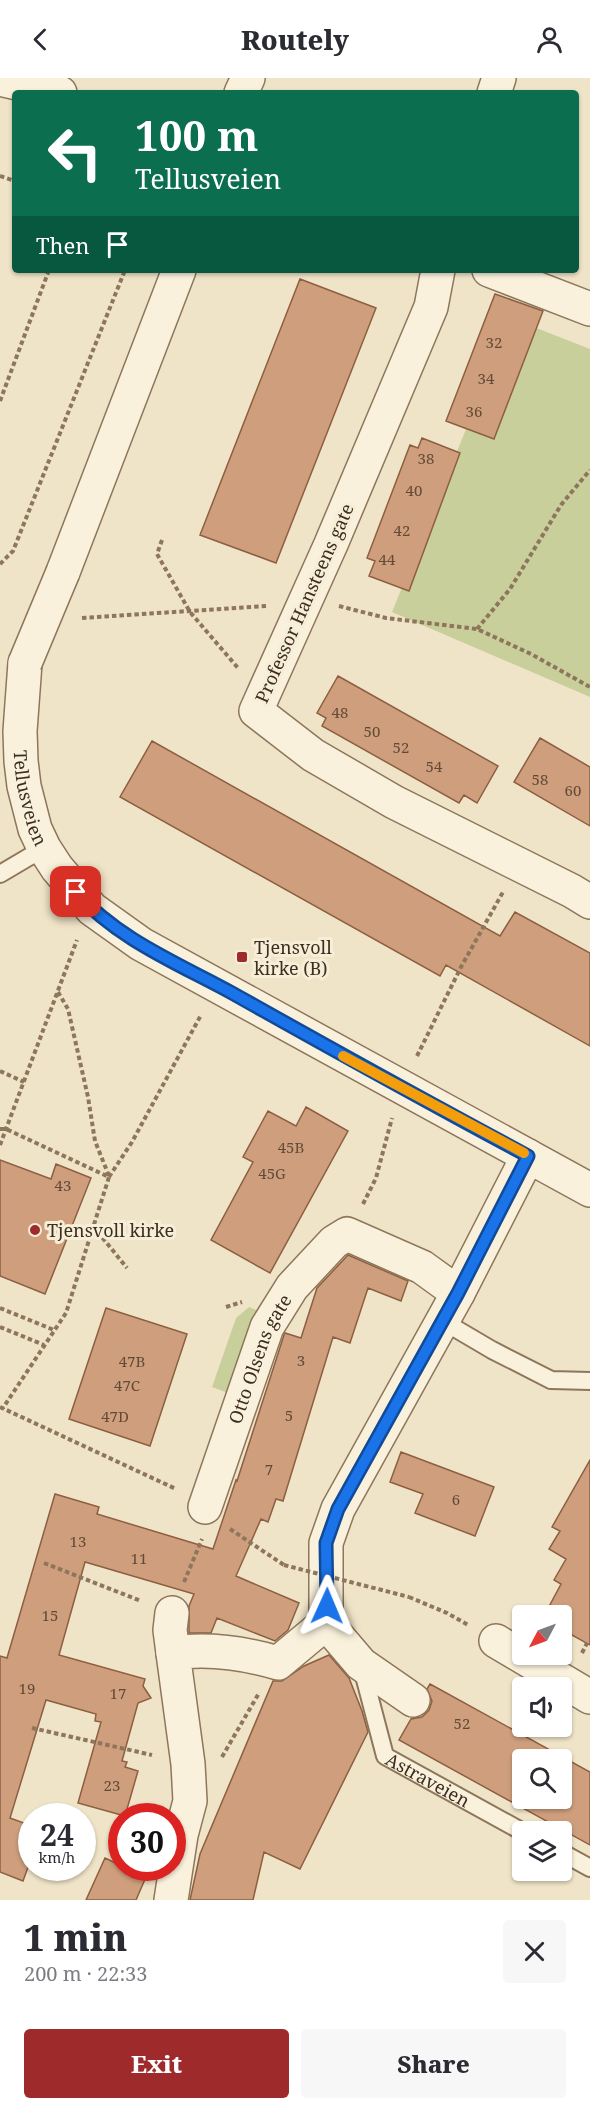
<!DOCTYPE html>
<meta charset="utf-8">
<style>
:root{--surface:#fff;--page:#f7f7f7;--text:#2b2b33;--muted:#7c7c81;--accent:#9e2a2b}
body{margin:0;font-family:"Noto Serif",serif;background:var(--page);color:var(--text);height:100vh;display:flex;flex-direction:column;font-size:22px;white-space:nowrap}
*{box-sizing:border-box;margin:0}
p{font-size:20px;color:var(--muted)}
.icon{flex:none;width:33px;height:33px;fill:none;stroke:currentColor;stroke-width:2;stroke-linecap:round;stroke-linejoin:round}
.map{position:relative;height:1822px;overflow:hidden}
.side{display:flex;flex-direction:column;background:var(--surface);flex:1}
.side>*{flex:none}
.top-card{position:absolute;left:12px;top:12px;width:567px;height:183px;border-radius:6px;box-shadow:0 2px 4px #0004;background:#0b6e4f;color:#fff;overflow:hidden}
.needle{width:39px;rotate:229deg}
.tools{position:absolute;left:512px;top:1527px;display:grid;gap:12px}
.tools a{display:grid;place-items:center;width:60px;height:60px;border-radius:6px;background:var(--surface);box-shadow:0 2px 4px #0004;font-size:30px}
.speed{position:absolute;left:18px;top:1725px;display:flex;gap:12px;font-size:30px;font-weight:700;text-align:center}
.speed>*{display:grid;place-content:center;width:78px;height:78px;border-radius:50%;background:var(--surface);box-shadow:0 2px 4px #0004;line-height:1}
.speed small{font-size:15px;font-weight:400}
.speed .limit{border:9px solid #d22;background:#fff;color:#111}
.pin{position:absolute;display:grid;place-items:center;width:51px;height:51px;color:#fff;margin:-26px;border-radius:12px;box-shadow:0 3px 9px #0006}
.me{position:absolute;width:66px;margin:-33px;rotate:1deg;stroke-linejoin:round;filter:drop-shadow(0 0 4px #0008)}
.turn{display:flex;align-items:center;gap:21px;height:126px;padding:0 24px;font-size:27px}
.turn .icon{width:78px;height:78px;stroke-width:2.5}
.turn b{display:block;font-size:42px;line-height:51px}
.then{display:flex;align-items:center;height:57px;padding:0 24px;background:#0003;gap:12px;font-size:22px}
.round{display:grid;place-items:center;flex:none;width:63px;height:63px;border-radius:6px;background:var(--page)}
.head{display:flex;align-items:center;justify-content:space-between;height:102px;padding:0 24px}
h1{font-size:36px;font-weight:800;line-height:45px}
.cta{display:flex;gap:12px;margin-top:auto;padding:12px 24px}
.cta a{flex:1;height:69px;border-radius:6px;background:var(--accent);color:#fff;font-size:24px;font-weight:800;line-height:69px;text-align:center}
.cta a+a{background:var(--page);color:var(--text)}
header{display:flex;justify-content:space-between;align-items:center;height:78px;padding:0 24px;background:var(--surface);font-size:27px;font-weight:800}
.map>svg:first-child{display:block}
.green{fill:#c9cf9b}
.building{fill:#cf9f7d;stroke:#8d5f41;stroke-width:1.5;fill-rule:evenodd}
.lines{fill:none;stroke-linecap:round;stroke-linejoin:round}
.service-casing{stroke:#8d765c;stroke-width:20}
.minor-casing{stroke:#8d765c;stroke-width:36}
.tertiary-casing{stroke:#8d765c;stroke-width:36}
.path{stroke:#8d765c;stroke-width:4;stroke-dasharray:4.5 3;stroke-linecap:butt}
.service{stroke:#faf1dc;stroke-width:16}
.minor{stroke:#faf1dc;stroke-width:33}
.tertiary{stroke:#faf1dc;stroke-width:33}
.tertiary-bridge-casing{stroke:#8d765c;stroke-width:36;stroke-linecap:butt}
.path-bridge{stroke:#8d765c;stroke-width:4;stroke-dasharray:4.5 3;stroke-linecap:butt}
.tertiary-bridge{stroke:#faf1dc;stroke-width:33}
.route-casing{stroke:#114b97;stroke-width:15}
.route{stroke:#1a73e8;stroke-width:10}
.slow{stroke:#f59e0b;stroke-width:10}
.poi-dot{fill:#9e2a2b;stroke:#f7eed8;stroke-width:2}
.labels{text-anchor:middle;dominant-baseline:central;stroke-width:6;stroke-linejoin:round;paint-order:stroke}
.number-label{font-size:15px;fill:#624a37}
.street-label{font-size:18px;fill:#3d2e20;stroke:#f7eed8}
.poi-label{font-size:18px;fill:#3d2e20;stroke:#f7eed8;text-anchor:start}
</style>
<header><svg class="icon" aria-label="back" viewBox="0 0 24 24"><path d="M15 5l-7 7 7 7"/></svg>Routely<svg class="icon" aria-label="person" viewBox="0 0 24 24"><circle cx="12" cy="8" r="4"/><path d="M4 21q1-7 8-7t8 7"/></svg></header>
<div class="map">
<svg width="590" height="1822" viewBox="0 0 590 1822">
<rect width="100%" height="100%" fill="#f0e4c8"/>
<path class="green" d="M511,240L590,271V619L392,534Z
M249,1229L263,1235L233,1317L212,1309L236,1240Z"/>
<path class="building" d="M300,201L376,230L276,485L200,457Z
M495,216L543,233L494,361L446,343Z
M422,360L460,375L409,513L369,498L375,483L367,480L410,367L418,370Z
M338,598L498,688L477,725L464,717L459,725L322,648L326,640L317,635Z
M540,660L590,689V748L514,704Z
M152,663L500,858L515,834L590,875V968L446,887L440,898L120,719Z
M306,1029L348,1053L270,1195L211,1162L253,1084L243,1079L268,1033L296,1048Z
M0,1082L51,1101L56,1086L91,1100L45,1216L0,1198Z
M348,1177L408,1203L401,1223L368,1210L350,1265L333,1259L283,1423L276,1421L268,1444L261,1441L236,1498L299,1525L288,1552L275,1563L217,1540L211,1555H189V1528L194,1516L85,1484L59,1577L145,1601L143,1608L151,1620L138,1625L122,1683L127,1684L125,1689L138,1693L125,1738L78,1725L101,1644L95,1643L96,1636L46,1622L10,1740L32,1748V1778L23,1803L0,1794V1578L7,1580L55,1416L99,1429L97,1436L213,1471L236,1402L237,1403L284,1257L285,1255L301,1260L317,1210Z
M106,1230L187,1256L150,1368L69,1341Z
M401,1374L494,1409L475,1458L415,1435L423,1416L390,1404Z
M590,1382V1567L561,1551V1538H544L561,1506L554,1502L566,1481L549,1471L560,1453L552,1449Z
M329,1577L349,1600L362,1633L368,1654L300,1791L264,1774L253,1822H190L200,1776L273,1603H282L304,1588Z
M430,1606L590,1694V1767L399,1662L411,1641L422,1639L429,1632L432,1623L427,1611ZM522,1682H561V1720H522Z
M105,1780L122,1788V1790L146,1799L136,1822H86Z"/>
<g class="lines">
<defs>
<g id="service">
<path d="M0,796L44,770"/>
<path d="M441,1242L492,1272L551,1302L590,1303"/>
<path id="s1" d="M362,1590L385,1678L523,1754"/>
<path d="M561,1774L590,1790"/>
</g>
<g id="minor">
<path d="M494,15L499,0"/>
<path d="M438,192L431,229L331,466L256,633L313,677L394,724L572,813L590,824"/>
<path d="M489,192L590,231"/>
<path id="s2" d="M205,1429L267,1249L292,1209L334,1164L347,1156L422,1189L458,1215"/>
<path d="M172,1535L170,1552L173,1575"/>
<path d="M496,1563L590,1619"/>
<path d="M413,1622L361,1586L326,1545V1465L338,1431L458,1215L528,1078"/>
<path d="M171,1822L181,1757L190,1723L188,1686L173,1575C208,1570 244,1575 278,1585L326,1545"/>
</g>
<g id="tertiary">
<path d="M0,1L60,15"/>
<path d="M241,15L248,0"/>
<path d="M63,494L179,192"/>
<path id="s3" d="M25,585L20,653L21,683L24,708L35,751L44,770L57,790L92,831L141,866L590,1112"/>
</g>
</defs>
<use href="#service" class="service-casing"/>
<use href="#minor" class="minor-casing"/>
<use href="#tertiary" class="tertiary-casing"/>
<path class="path" d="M0,98L15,103
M0,323L49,192
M162,462L157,476L190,534L238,590
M0,486L13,473L125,192
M339,528L386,540L477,551L531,576L590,609
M82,540L266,528
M477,551L510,511L561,427L590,392
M58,914L68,931L88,1019L95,1063L109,1098
M417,978L461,889L503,814
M0,993L24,1004
M0,1051H6L109,1099L66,1235L3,1330
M0,1067L77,862
M109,1099L132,1064L201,937
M363,1126L376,1100L392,1040
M93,1148L127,1190
M226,1229L242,1224
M0,1230L54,1252
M0,1249L44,1267
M0,1329L176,1411
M230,1451L284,1487
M44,1485L141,1523
M184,1504L202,1461
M409,1519L447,1535L468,1547
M582,1575L587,1565
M32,1650L152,1677
M222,1679L259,1615"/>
<use href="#service" class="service"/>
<use href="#minor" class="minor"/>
<use href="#tertiary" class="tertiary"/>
<defs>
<path id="tertiary-bridge" d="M25,585L63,494"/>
</defs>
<use href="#tertiary-bridge" class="tertiary-bridge-casing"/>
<path class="path-bridge" d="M284,1487L409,1519"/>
<use href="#tertiary-bridge" class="tertiary-bridge"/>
</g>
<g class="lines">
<defs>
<path id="route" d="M76,814C117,861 179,886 232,915C330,970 429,1025 528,1078L458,1215L338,1431L326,1465L327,1528"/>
</defs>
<use href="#route" class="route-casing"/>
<use href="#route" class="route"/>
<path class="slow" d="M343,978L524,1075"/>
</g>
<g class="poi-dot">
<rect x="236" y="873" width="12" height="12" rx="3"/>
<circle cx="35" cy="1152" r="6"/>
</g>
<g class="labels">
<g class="number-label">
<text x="494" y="264">32</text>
<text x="486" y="300">34</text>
<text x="474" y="333">36</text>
<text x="426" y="380">38</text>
<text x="414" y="412">40</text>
<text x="402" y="452">42</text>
<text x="387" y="481">44</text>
<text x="340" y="634">48</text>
<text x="372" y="653">50</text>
<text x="401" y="669">52</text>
<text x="434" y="688">54</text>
<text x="540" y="701">58</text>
<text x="573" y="712">60</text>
<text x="291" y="1069">45B</text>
<text x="272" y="1095">45G</text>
<text x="63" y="1107">43</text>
<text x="301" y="1282">3</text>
<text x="132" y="1283">47B</text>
<text x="127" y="1307">47C</text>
<text x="289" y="1337">5</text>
<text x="115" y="1338">47D</text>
<text x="269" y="1391">7</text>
<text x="456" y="1421">6</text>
<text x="78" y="1463">13</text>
<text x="139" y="1480">11</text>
<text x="50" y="1537">15</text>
<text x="27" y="1610">19</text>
<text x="118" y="1615">17</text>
<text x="462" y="1645">52</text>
<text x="112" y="1707">23</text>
</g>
<g class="street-label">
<text transform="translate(304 525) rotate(-66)">Professor Hansteens gate</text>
<text stroke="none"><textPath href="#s3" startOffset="136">Tellusveien</textPath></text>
<text stroke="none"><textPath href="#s2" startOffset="158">Otto Olsens gate</textPath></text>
<text stroke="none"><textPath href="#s1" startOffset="140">Astraveien</textPath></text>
</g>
<g class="poi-label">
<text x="254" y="869">Tjensvoll<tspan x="254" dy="21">kirke (B)</tspan></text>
<text x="47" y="1152">Tjensvoll kirke</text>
</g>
</g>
</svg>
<div class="tools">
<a><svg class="needle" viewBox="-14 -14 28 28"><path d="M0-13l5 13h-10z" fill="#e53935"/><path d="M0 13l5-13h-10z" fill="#7c7c81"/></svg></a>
<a><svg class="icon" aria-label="sound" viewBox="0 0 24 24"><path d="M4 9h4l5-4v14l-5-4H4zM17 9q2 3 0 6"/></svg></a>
<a><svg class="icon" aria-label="search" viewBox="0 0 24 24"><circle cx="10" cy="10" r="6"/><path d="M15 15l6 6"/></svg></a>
<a><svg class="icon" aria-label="layers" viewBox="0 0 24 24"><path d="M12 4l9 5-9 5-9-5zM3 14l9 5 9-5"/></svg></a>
</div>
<div class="speed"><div>24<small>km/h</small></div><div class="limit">30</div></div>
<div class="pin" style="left:76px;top:814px;background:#d93025"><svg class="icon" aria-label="arrive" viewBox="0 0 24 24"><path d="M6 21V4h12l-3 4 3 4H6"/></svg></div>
<svg class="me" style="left:327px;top:1528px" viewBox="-20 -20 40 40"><path d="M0-17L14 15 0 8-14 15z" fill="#1a73e8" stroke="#fff" stroke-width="4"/></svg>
<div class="top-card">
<div class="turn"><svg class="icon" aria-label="left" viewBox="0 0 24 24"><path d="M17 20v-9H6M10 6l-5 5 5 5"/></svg><div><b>100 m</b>Tellusveien</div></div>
<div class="then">Then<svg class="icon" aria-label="arrive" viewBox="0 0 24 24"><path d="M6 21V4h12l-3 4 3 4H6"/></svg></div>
</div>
</div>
<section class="side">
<div class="head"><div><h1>1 min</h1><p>200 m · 22:33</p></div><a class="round"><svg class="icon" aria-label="close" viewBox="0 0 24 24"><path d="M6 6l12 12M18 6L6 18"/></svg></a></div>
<div class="cta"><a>Exit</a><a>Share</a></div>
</section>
